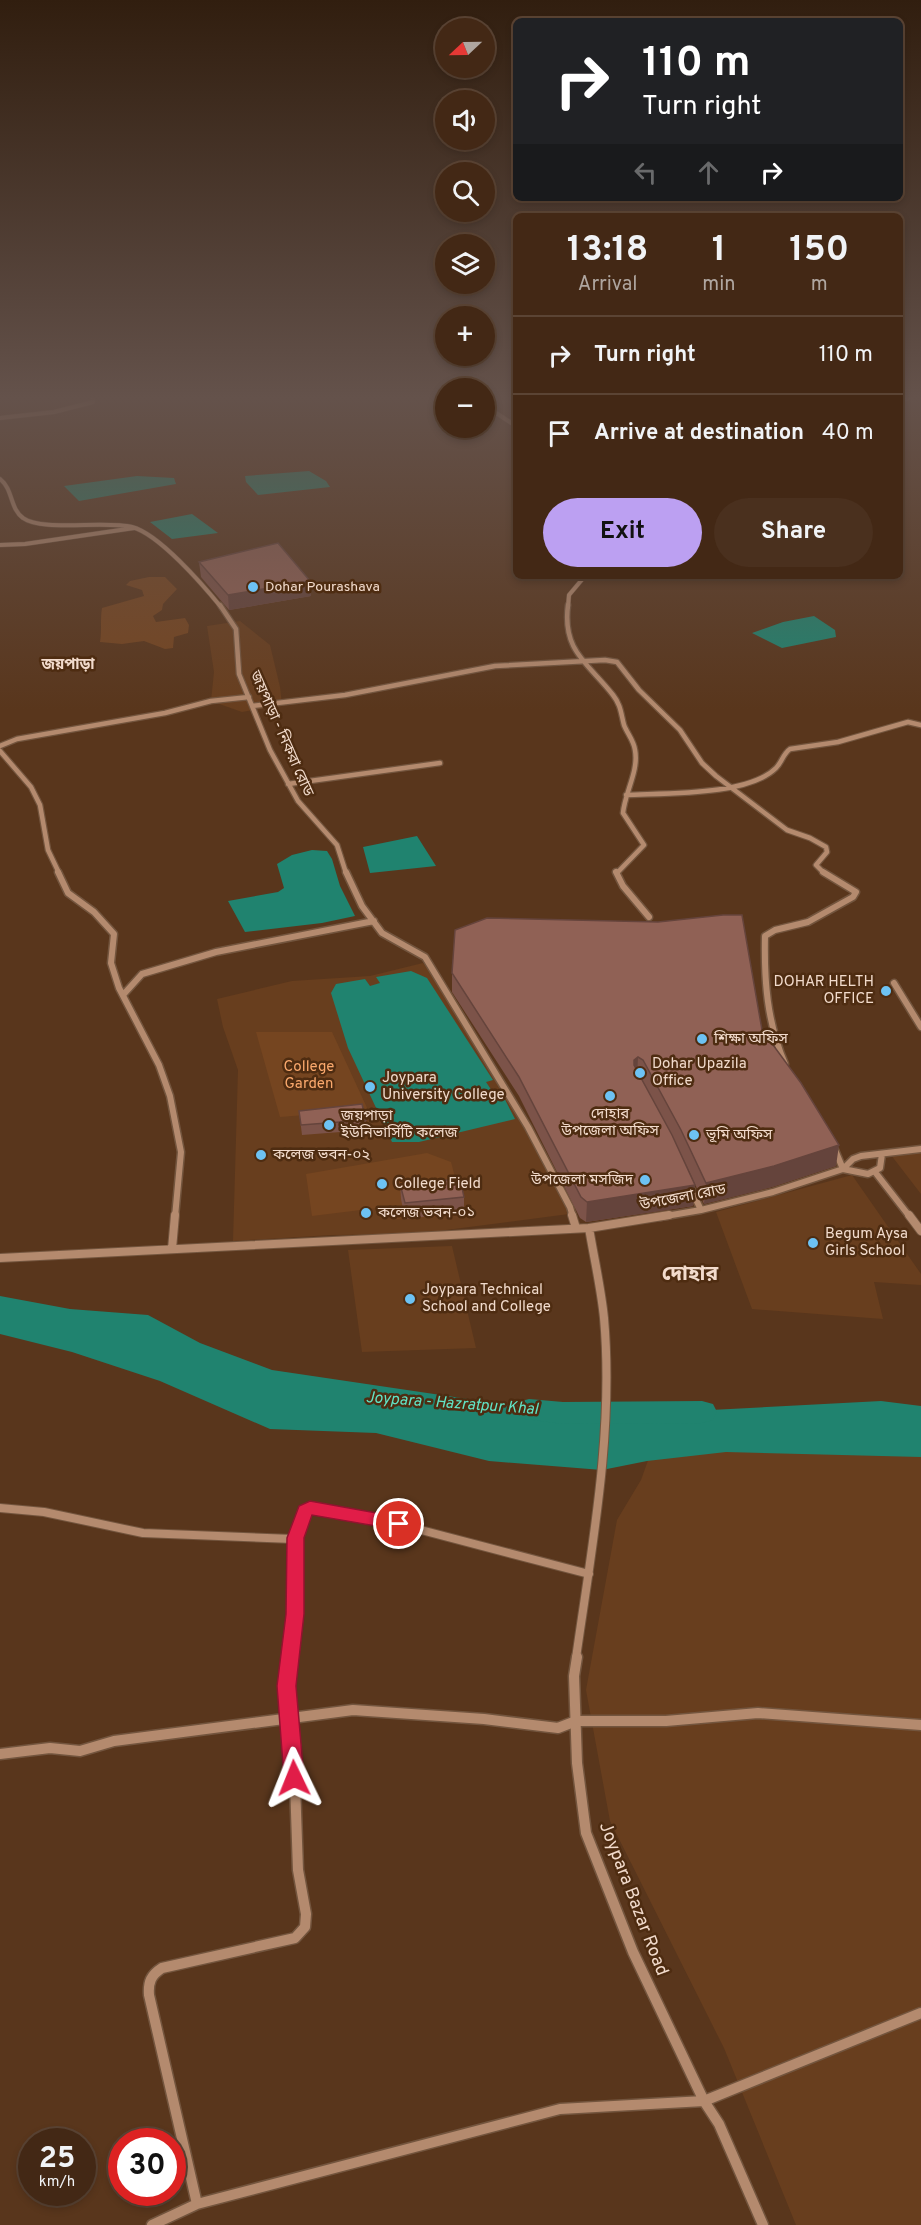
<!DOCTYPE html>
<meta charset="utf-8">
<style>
:root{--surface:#432815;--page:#4a301e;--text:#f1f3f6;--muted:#afa6a0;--line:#5b4434;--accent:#bca0f2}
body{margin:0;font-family:Overpass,"Noto Sans Bengali",sans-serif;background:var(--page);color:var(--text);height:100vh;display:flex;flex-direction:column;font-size:22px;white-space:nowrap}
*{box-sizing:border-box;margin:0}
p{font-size:20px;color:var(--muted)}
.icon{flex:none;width:33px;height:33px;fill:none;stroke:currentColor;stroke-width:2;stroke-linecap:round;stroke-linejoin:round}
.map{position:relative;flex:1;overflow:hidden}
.drawer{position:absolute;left:513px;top:213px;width:390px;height:366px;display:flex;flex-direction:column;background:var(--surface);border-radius:9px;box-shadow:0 3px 9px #0003,0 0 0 2px var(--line)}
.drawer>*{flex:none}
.top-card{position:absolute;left:513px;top:18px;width:390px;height:183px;border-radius:9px;box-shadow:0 3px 9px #0003,0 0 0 2px var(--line);background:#202124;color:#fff;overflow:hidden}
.needle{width:39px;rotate:248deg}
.controls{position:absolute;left:435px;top:18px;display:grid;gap:12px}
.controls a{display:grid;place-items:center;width:60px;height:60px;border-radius:50%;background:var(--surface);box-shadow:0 3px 9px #0003,0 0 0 2px var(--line);font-size:30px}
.speed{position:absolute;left:18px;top:2128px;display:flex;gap:12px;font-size:30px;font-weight:700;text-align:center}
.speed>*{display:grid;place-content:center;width:78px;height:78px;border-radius:50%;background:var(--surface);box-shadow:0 3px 9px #0003,0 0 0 2px var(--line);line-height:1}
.speed small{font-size:15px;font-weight:400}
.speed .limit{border:9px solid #d22;background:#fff;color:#111}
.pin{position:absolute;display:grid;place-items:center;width:51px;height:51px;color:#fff;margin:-26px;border:3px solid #fff;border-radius:50%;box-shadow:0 2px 6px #0007}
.me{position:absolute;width:66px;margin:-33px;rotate:358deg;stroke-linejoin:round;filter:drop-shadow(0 0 4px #0008)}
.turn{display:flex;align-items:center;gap:21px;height:126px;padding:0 30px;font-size:27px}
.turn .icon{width:78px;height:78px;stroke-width:2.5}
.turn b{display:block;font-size:42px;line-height:51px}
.lanes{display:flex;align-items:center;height:57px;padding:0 30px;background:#0003;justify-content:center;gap:30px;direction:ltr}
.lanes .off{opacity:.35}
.eta{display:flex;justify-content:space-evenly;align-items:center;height:102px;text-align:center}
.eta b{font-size:36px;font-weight:700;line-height:42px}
.action{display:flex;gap:12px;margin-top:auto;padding:12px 30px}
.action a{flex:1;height:69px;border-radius:36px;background:var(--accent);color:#111;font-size:24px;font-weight:700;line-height:69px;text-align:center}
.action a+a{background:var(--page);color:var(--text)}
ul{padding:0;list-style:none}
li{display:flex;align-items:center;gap:18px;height:78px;padding:0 30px;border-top:2px solid var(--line)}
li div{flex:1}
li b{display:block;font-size:22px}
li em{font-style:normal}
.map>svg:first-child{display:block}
.built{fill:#683e1e}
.green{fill:#754520}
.water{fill:#20836f}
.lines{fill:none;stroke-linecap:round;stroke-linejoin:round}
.river{fill:#20836f;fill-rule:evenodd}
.minor-far4-casing{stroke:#73553e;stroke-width:5}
.minor-far3-casing{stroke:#73553e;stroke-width:7}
.minor-far2-casing{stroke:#73553e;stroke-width:9}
.minor-far1-casing{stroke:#73553e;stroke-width:10}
.minor-casing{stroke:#73553e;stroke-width:13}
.minor-far4{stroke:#b48a6e;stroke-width:4}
.minor-far3{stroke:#b48a6e;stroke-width:4.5}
.minor-far2{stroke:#b48a6e;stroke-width:6}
.minor-far1{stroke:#b48a6e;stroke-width:8}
.minor{stroke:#b48a6e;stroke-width:10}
.wall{fill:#7c5349}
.shaded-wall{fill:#65443c}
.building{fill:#906155;stroke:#65443c;stroke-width:1.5}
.route{fill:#e11d48;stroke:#92132f;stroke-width:1.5}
.poi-dot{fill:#6dc2f3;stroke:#4e2c11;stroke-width:2}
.labels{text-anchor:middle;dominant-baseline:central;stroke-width:5;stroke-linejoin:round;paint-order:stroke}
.far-poi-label{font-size:14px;fill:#f2dbcc;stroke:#4e2c11;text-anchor:start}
.far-quarter-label{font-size:15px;font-weight:bold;fill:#f2dbcc;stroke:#4e2c11}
.street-label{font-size:15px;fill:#f2dbcc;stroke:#4e2c11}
.poi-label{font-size:15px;fill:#f2dbcc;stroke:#4e2c11;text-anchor:start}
.park-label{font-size:15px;fill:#fba96d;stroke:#4e2c11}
.water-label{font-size:16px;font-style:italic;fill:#61e4c6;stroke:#4e2c11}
.near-street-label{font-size:18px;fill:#f2dbcc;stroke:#4e2c11}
.district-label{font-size:21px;font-weight:bold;fill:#f2dbcc;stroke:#4e2c11}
</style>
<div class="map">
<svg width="921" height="2225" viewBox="0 0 921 2225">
<rect width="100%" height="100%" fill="#59361c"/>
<path class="built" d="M240,621L270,645L280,687L282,705L242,712L211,701L214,672L207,626Z
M423,963L435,978L513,1104L569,1214L415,1234L331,1235L233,1241L238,1070L223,1027L217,999L292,981L370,976Z
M921,1151V1194L891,1155Z
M852,1175L921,1274V1285L874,1282L883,1319L752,1309L716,1212Z
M452,1246L476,1348L362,1352L348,1250Z
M655,1441L921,1456V2225H796L724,2048L610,1821L586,1690L617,1520L641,1480Z"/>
<path class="green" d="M149,577H165L177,589L163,604L162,610L153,616L156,622L185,618L189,625L188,633L174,637L173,648L165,649L144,641L122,644L100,642C102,629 100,620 102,608L144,596L142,590L126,585L130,581Z
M256,1032H332L368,1110L280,1117Z
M427,1153L451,1162L465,1215L397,1219L385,1207L312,1216L306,1174Z"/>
<path class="water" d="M309,471L326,481L330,487L258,495L246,482L245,476Z
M137,476L174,478L176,484L79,501L64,486Z
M192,514L218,533L172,539L150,522Z
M814,616L835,630L836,637L782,648L752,633L783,622Z
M417,836L436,866L370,873L363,847Z
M312,850L327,851L332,859L340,886L355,916L322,923L245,932L228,901L278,892L284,888L277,864L292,855Z
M411,971L427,978L493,1080L486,1082L494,1094L501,1092L515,1119L419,1142H392L348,1048L331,993L336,984L365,979L370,986L380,983L376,977Z
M0,1296L70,1309L148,1315L200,1343L272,1370L563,1413L672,1412L881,1401L921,1406V1457L726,1452L647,1461L602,1470L489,1461L376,1433L270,1429L160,1381L72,1352L0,1334Z"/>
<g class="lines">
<path class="river" d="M529,1399L563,1402L702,1401L713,1404L717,1412L713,1420L702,1423L563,1424L518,1418L514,1410L518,1402Z"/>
<defs>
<path id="minor-far4" d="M900,401L909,398
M484,405L516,426
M0,418L54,412L93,402V398
M0,479C13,489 10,509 23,518C42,532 105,520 132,527C159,534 203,585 221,607
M0,545L25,544L134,528
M568,607L569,595L585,576"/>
<path id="minor-far3" d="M220,605L236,629L239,674L270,750L298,801L337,845L346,873
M568,605C562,651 588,663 613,695C621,705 621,714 624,725C627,733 634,741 635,750C639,771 625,792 623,813L644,845L617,873
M252,706L345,695L495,666L605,660L617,662L639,690L680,730L702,763L716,776L787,830L810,838L826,847L827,852L816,865L824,873
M0,746L17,739L165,713L211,701L249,697
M0,751L31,787L40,805L48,850L59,873
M288,784L440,763
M626,795C664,793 748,796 776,768C782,762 783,754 790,749L838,742L908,722L921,725"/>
<path id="minor-far2" d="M58,872L68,893L94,912L114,934L111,963L119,988L159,1065L170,1096L181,1152L175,1217
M346,872L362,906L382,933L425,957L528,1127L570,1207L573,1217
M616,872L623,886L649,917
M894,983L921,1027
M123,995L142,974L216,952L374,921
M785,1064C767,1022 764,981 765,936L775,930L808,922L853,897L856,892L823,872
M835,1150L843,1169L868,1174L880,1168L882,1154
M875,1172L910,1217
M691,1189L701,1210
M660,1217L701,1210L773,1192L843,1169L853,1159L861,1156L921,1149"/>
<path id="minor-far1" d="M572,1215L576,1228
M909,1215L921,1231
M172,1249L175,1215
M0,1258L589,1228
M0,1508L44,1512L143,1533L293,1539L298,1536L307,1508H319L421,1530L589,1574
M290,1658L295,1614V1538
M576,1658C592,1546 614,1431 604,1318C601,1288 594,1258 589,1228L669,1215"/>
<path id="minor" d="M577,1657L574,1676L577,1763L586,1833L633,1952L704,2101L719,2124L763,2225
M0,1754L50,1748L80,1751L114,1741L353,1710L484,1719L558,1728L576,1721H666L758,1713L921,1725
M197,2204L149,1995C148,1982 151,1975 162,1968L295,1938L305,1927L306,1914L298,1870L294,1754L287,1686L290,1657
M152,2225L197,2204L560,2109L704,2101L921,2013"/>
</defs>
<use href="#minor-far4" class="minor-far4-casing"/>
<use href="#minor-far3" class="minor-far3-casing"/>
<use href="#minor-far2" class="minor-far2-casing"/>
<use href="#minor-far1" class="minor-far1-casing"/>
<use href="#minor" class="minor-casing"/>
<use href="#minor-far4" class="minor-far4"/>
<use href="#minor-far3" class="minor-far3"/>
<use href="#minor-far2" class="minor-far2"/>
<use href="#minor-far1" class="minor-far1"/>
<use href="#minor" class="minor"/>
</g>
<path class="wall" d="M199,562L310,581L311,596L229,610L201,577Z
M452,973L762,1030L836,1166L772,1187L704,1204L680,1151L695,1185L693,1206L586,1222L580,1218L519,1096L452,992Z
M299,1111L366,1120V1130L302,1135Z
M400,1184L464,1197V1212L405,1219L401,1199Z"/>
<path class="shaded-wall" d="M310,581L311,596L229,610L228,595Z
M638,1057L637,1077L632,1080L634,1060Z
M839,1145L836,1166L772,1187L704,1204L706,1183Z
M695,1185L693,1206L586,1222L587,1202Z"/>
<path class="building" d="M278,543L310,581L228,595L199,562Z
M723,915H742L762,1030L801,1083L839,1145L774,1166L706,1183L681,1130L643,1060L638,1057L634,1060V1065L672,1135L695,1185L587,1202L581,1197L519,1077L452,973L455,930L487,918L658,922Z
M362,1104L366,1120L301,1125L299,1111Z
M460,1179L464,1197L405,1203L400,1184Z"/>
<linearGradient id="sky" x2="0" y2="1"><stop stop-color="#311e0f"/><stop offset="0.56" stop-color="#64524b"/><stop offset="1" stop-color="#64524b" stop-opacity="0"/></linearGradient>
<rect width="921" height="710" fill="url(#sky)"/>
<path class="route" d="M310,1501L399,1517L405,1519L408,1524L405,1529L399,1530L312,1515L304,1538V1614L296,1686L304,1778L301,1784L294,1786L287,1784L284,1778L277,1686L286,1614L287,1538L299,1506Z"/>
<g class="poi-dot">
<circle cx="253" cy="587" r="6"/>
<circle cx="886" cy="991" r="6"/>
<circle cx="702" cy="1039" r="6"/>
<circle cx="640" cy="1073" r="6"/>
<circle cx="370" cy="1087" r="6"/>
<circle cx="610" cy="1096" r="6"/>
<circle cx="329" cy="1125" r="6"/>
<circle cx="694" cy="1135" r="6"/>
<circle cx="261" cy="1155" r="6"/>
<circle cx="645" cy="1180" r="6"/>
<circle cx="382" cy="1184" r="6"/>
<circle cx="366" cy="1213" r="6"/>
<circle cx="813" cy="1243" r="6"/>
<circle cx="410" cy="1299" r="6"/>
</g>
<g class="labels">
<g class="far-poi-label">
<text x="265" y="587">Dohar Pourashava</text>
</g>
<g class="far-quarter-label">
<text x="68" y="665">জয়পাড়া</text>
</g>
<g class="street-label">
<text transform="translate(281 734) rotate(66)">জয়পাড়া - নিকরা রোড</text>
<text transform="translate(683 1198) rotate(-11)">উপজেলা রোড</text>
</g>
<g class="poi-label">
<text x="874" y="982" text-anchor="end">DOHAR HELTH<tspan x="874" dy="17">OFFICE</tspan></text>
<text x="714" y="1039">শিক্ষা অফিস</text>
<text x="652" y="1064">Dohar Upazila<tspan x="652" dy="17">Office</tspan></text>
<text x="382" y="1078">Joypara<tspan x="382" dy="17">University College</tspan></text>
<text x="610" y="1114" text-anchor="middle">দোহার<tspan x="610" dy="17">উপজেলা অফিস</tspan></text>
<text x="341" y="1116">জয়পাড়া<tspan x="341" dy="17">ইউনিভার্সিটি কলেজ</tspan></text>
<text x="706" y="1135">ভূমি অফিস</text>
<text x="273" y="1155">কলেজ ভবন-০২</text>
<text x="633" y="1180" text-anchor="end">উপজেলা মসজিদ</text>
<text x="394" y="1184">College Field</text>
<text x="378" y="1213">কলেজ ভবন-০১</text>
<text x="825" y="1234">Begum Aysa<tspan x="825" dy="17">Girls School</tspan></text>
<text x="422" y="1290">Joypara Technical<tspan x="422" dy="17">School and College</tspan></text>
</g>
<g class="park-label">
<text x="309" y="1067">College<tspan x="309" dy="17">Garden</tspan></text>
</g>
<g class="water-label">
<text transform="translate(452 1404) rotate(4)">Joypara - Hazratpur Khal</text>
</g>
<g class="near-street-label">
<text transform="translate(633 1899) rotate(69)">Joypara Bazar Road</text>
</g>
<g class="district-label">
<text x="690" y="1274">দোহার</text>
</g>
</g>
</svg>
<div class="controls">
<a><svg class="needle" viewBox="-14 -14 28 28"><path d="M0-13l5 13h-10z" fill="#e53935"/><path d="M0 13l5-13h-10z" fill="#afa6a0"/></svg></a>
<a><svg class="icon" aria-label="sound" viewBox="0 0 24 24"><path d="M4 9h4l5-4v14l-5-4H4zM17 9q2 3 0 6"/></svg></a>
<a><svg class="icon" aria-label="search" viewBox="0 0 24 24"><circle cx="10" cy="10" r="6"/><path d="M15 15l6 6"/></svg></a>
<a><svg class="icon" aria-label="layers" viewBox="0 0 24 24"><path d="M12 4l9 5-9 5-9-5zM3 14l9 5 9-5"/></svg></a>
<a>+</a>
<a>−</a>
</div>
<div class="speed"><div>25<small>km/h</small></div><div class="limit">30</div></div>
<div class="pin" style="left:399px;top:1524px;background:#d93025"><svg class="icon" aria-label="arrive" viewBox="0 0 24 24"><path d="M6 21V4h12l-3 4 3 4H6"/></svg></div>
<svg class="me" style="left:294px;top:1778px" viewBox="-20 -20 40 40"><path d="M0-17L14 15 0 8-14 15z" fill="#e11d48" stroke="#fff" stroke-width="4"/></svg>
<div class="top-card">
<div class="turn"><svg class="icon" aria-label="right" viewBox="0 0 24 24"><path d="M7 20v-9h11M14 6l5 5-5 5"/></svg><div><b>110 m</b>Turn right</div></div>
<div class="lanes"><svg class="icon off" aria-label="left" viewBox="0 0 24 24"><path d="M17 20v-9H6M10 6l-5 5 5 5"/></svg><svg class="icon off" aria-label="ahead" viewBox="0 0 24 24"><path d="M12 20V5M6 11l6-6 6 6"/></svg><svg class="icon" aria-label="right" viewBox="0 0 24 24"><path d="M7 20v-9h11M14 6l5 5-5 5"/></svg></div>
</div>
<section class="drawer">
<div class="eta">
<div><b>13:18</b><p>Arrival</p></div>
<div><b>1</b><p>min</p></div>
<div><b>150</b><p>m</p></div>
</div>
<ul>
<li><svg class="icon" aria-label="right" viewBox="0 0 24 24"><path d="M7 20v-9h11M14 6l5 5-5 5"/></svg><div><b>Turn right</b></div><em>110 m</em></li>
<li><svg class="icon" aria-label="arrive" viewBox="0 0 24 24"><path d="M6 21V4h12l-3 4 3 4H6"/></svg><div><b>Arrive at destination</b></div><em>40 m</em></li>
</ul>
<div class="action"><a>Exit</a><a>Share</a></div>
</section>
</div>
